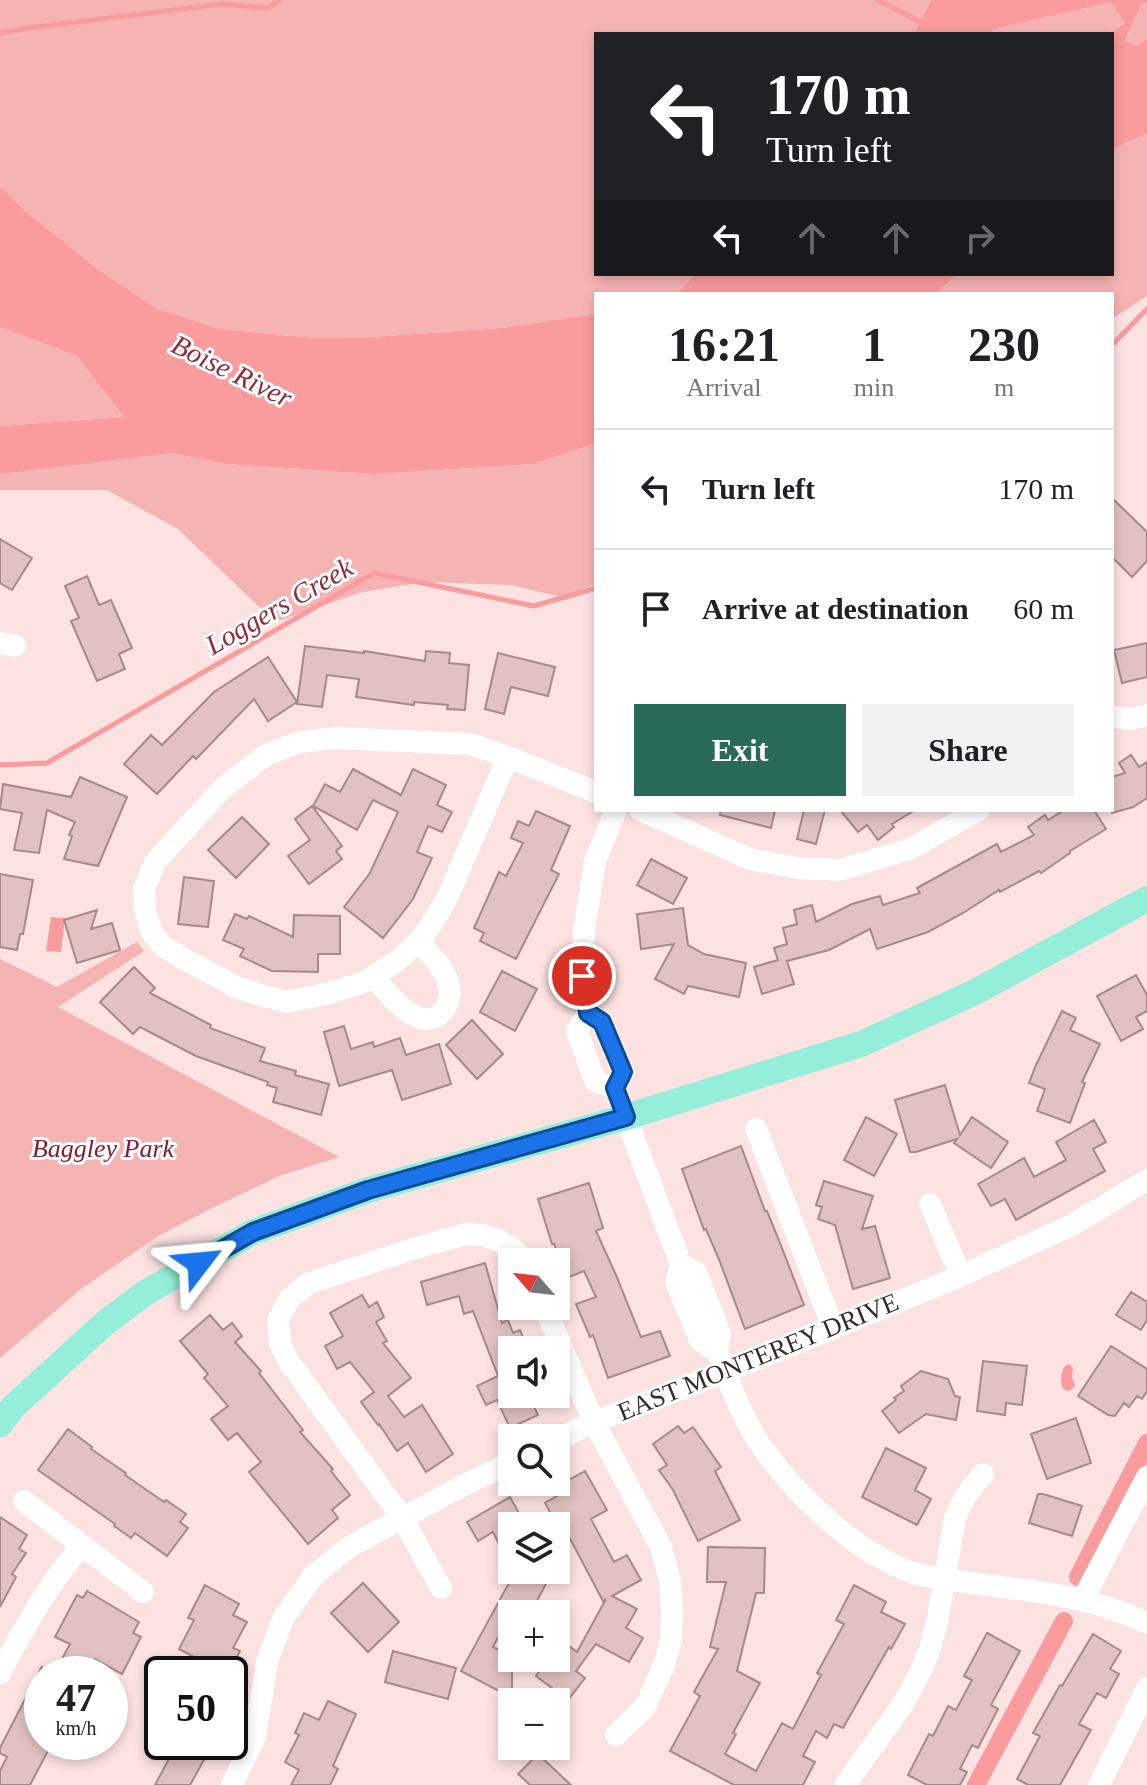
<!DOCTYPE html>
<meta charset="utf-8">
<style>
:root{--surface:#fff;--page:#f2f2f2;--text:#202124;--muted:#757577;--line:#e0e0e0;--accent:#296a5a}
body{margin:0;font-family:Georgia,serif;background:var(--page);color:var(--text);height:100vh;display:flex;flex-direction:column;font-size:30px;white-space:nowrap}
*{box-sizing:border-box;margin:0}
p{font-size:26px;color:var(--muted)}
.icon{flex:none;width:44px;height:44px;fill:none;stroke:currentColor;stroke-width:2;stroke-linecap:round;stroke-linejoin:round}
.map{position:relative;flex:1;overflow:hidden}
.panel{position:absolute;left:594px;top:292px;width:520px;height:520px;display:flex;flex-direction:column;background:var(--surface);border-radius:0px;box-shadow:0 4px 12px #0003}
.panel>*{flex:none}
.hud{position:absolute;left:594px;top:32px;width:520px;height:244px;border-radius:0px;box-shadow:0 4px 12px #0003;background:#202124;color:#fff;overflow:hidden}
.needle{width:52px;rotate:298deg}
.tools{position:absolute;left:498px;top:1248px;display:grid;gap:16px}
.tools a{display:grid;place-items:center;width:72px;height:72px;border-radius:0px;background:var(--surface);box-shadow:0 4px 12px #0003;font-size:40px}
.speed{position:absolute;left:24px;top:1656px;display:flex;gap:16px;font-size:40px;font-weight:700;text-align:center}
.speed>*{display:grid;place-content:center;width:104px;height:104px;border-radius:50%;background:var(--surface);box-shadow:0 4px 12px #0003;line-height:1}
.speed small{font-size:20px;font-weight:400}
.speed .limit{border:4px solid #111;border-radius:12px;background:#fff;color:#111}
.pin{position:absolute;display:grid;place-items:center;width:68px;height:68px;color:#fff;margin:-34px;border:4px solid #fff;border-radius:50%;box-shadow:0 2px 8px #0007}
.me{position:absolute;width:88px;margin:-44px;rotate:61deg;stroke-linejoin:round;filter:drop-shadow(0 0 6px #0008)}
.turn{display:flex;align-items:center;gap:28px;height:168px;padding:0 40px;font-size:36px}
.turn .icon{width:104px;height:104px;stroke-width:2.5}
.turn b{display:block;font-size:56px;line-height:68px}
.lanes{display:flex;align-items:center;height:76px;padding:0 40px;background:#0003;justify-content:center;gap:40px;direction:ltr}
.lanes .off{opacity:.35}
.eta{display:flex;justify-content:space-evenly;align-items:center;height:136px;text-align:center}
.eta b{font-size:48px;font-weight:800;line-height:56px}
.primary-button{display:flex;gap:16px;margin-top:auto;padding:16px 40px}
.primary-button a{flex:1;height:92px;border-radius:0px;background:var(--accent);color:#fff;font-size:32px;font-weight:800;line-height:92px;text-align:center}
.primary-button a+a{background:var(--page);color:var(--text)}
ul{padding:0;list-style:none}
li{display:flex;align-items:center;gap:24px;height:120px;padding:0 40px;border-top:2px solid var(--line)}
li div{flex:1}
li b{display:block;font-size:30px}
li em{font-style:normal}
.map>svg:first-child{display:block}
.green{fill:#f6b3b4}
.water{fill:#fa9b9e}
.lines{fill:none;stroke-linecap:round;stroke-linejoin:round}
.stream{stroke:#fa9b9e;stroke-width:5}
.canal{stroke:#fa9b9e;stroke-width:18}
.building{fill:#e1c1c1;stroke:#a78989;stroke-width:2}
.minor{stroke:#fff;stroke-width:22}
.major{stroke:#94eed9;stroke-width:26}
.route-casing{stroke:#114b97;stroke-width:20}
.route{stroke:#1a73e8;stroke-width:14}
.labels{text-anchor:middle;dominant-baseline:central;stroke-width:6;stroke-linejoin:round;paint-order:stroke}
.park-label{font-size:26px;font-style:italic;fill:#891c2c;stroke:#fff}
.street-label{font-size:26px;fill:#342828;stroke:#fff}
.water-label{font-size:28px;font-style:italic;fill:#962937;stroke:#fff}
</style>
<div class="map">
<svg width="1147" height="1785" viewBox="0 0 1147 1785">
<rect width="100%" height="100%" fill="#fde2e2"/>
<path class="green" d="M0,0H931L914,34H596V274H696L677,294H596V314L501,328L372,337L316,338L220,329L156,308L100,271L26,212L0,187Z
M1111,2L1125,23L1109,34H988L999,28Z
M1147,2V39L1136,46L1125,42L1141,5Z
M1147,133V296L1112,319V294H936L957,274H1112V149Z
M0,327L77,356L126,417L0,426Z
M596,443V584L561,597L511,585L425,582L362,592L275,622L178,529L107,490H0V474L172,453L227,464L374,474L533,464Z
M137,942L144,951L58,1007L339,1157L279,1176L218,1205L158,1236L82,1288L0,1358V959L57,987Z"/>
<path class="water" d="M931,0H1147V2L1141,5L1125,41L1136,46L1147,39V133L1112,149V34H1109L1125,23L1111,2L999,28L988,34H914Z
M0,187L26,212L100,271L156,308L220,329L316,338L372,337L501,328L596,314V443L533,464L374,474L227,464L172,453L0,474V426L125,417L77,356L0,327Z
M696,274H957L936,294H677Z
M51,917L65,918L61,952L46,951Z
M1069,1364L1073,1368L1072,1377L1075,1386L1069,1391L1063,1389C1060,1381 1061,1374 1064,1367Z"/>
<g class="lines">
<path class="stream" d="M878,0L924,24
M0,33L28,28L223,4L268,8L280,0
M1112,345L1147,309
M0,765L47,763L374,573L534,606L596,588"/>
<path class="canal" d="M1078,1577L1147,1443
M976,1785L1064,1621"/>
</g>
<path class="building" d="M1112,498L1147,532V561L1132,577L1112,557Z
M0,539L32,558L12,590L0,583Z
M87,576L99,605L111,600L132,648L119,654L125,669L97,681L71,621L79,618L65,586Z
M1147,643V677L1122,683L1114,650Z
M305,646L364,653V651L425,661L426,651L450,653L449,663L469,665L465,710L447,709L448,705L414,702V705L356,697L359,679L327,675L322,707L297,704Z
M498,653L555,667L548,696L511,687L504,714L485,709Z
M268,657L297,702L268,721L254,699L196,759L193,756L157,794L124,764L151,735L162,745L214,692Z
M1131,755L1139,767L1147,762V798L1133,807L1112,813V777L1125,773L1119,763Z
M353,769L401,795L413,769L446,785L437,805L452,812L442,832L428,826L417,852L432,858L413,899L383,938L344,907L370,873L398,812L373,800L357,830L313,806L325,784L340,792Z
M80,777L127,797L98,866L64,859L72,836L69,835L75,822L47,810L39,853L14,850L22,813L0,809L3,784L71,797Z
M312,806L342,846L336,851L342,859L309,884L288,856L310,840L295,819Z
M721,810H775L771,828L720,815Z
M804,810H825L816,844L797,839Z
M840,810H915L892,824L894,827L878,840L867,825L858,832Z
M1064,810H1094L1106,829L1070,851V853L1041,873L1039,871L1000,892L999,890L963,913L928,932L877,949L870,929L829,950L787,961L794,984L762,994L754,967L778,960L774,948L787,944L783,928L797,924L794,910L812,905L816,922L852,904L880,896L883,905L920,893L917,888L997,844L1001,852L1034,835L1028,827L1045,815L1048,820Z
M536,811L570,826L551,870L559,874L516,959L480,941L484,933L474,928L499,872L506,876L523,843L511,838L518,821L529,826Z
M242,817L269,844L236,878L208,850Z
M651,859L687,878L673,904L637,885Z
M0,874L33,880L23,934H20L17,950L0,947Z
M184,877L214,881L208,927L178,924Z
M683,908L688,945L704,954L746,963L739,997L688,986L684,994L655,979L674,944L641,949L637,914Z
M97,910L91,929L112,923L120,950L77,963L64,920Z
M235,914L247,919L249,916L293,937L294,915L340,916V954H318V972L272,971L240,956L244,949L223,940Z
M134,967L155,988L150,993L211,1025L210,1028L265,1048L260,1061L296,1071L295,1075L329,1084L321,1115L273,1102L277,1088L267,1085L268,1082L196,1056L140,1027L133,1034L100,1002Z
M502,971L537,989L515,1031L480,1012Z
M1136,975L1147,995V1011L1136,1017L1143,1029L1121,1041L1097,996Z
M1062,1011L1076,1018L1070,1030L1100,1044L1082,1082L1085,1083L1070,1123L1037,1111L1045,1089L1029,1083L1036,1065Z
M472,1020L503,1054L477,1079L446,1045Z
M344,1026L351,1049L373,1042L374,1047L400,1038L406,1055L439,1044L451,1084L402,1100L392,1070L339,1086L324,1032Z
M945,1085L960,1135L972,1117L1008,1142L991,1168L954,1143L957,1139L916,1152H910L895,1100Z
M866,1117L897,1134L874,1176L844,1160Z
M1094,1120L1106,1142L1093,1149L1105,1171L1016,1220L1005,1199L991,1206L978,1184L1024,1158L1034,1177L1066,1160L1056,1142Z
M741,1146L765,1211H767L780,1243L804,1305L745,1329L720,1262L706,1229L704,1230L682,1169Z
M824,1181L873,1196L862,1229L875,1226L890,1278L853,1289L835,1225L818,1219L822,1207L816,1205Z
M589,1183L603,1228L596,1231L616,1275L641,1337L660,1331L670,1356L608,1378L593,1335L590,1337L576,1304L596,1297L584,1271L569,1277L554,1244H552L538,1199Z
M485,1263L502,1323L508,1320L513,1333L520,1330L528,1350H512V1394H528L538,1415L510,1428L497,1400L486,1405L477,1386L498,1376L473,1311L464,1314L459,1296L427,1305L421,1282Z
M1131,1292L1147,1302V1320L1141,1330L1116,1315Z
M362,1295L369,1307L377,1302L384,1317L376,1322L387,1341L383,1343L411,1378L388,1396L404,1417L422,1405L453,1454L426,1472L408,1443L397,1451L379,1424L378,1425L361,1402L374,1392L350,1362L337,1369L325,1346L343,1336L330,1313Z
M210,1315L223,1330L232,1323L242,1336L235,1342L261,1371L259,1373L303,1430L300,1432L333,1469L331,1471L350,1495L332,1510L338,1518L308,1544L249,1472L261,1462L237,1433L228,1440L211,1419L228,1406L204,1378L208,1374L180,1341Z
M1111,1346L1147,1369V1391L1142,1399L1137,1396L1129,1407L1124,1403L1115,1416L1108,1415L1078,1396Z
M983,1361L1027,1366L1022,1405L1006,1403L1005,1415L977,1411Z
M921,1371L948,1379L955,1396L960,1397L956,1420L926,1414L899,1433L882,1411L896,1400L894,1398L904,1391L901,1386Z
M1076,1418L1091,1463L1047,1479L1031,1434Z
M678,1426L684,1433L693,1427L721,1467L715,1471L740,1520L698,1541L673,1490L659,1470L667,1465L653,1444Z
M68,1429L92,1447L91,1449L126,1473L125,1475L164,1502L166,1500L186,1514L180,1522L188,1528L167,1556L135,1533L131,1538L114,1526L115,1524L38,1470Z
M886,1448L926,1468L915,1490L931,1499L917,1525L862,1497Z
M585,1471L607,1510L591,1519L614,1562L627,1555L641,1580L612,1596L637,1609L626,1628L643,1638L629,1662L596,1644L576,1671L585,1678L568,1700L536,1676L549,1658H556V1649L562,1641L577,1652L606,1599L603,1601L567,1533L562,1535L545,1503L562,1493L558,1486Z
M1038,1494H1043L1082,1506L1072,1536L1029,1523Z
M510,1497L526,1526H512V1539L500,1546L493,1532L478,1541L467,1522Z
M0,1517L27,1535L19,1549L26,1553L12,1574L16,1577L0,1607Z
M708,1547L765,1548L764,1593H756L737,1671L760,1683L733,1733L736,1734L725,1754L756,1771L782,1723L793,1729L821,1675L817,1673L844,1624L836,1620L854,1585L886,1602L881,1612L905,1624L891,1649L889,1647L843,1728L834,1724L827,1738L816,1731L803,1756L815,1762L803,1785H734L670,1751L700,1696L694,1692L718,1649L710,1647L726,1582H707Z
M516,1570H525L547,1582L530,1614H510L493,1647L512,1657V1698L461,1671Z
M363,1583L399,1622L368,1652L331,1613Z
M205,1585L239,1604L233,1615L247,1622L233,1648L240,1651L228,1674H206L192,1666L196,1658L179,1649L194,1620L188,1618Z
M87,1591L139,1622L133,1633L141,1637L122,1674L95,1659L87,1674H54L70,1644L55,1637L77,1595L83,1598Z
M987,1633L1020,1651L991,1705L998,1709L978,1748L972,1745L960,1769L967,1772L960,1785H927L908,1775L929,1734L933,1736L948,1706L956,1710L972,1680L964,1676Z
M1093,1634L1121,1651L1110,1669L1119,1674L1106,1698L1097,1693L1079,1724L1091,1730L1060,1785H1028L1017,1779L1040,1736L1033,1733L1060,1685L1062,1686Z
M393,1651L456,1668L448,1699L385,1682Z
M42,1666V1742L52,1743L30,1785H0V1771L7,1757L0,1753V1748Z
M328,1701L356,1714L333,1766L338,1769L330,1785H291L299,1770L285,1762L299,1735L295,1733L304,1713L319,1720Z
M153,1742H214L190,1785H155L172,1753Z
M538,1754L571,1785H530L518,1774Z"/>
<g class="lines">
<path class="minor" d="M0,643L15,646
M1112,717L1133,719L1147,715
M508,757L448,896L432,924L419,941L396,962L362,983L329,993L288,1002L264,996L238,988L186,960L163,946L152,933L145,910L144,889L155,862L223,788L266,755L300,742L336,738L470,744L508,757L596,792
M640,810L750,859L797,868L840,870L910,849L979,810
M374,977C387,993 421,1037 443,1011C450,1003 451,992 448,982C443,966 429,954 419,941
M588,1013L602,1022L623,1072L615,1088L595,1081L577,1031L588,1013L582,976L584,931L595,861L616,810
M615,1088L681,1265L676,1282L700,1340L717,1352L720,1333L696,1272L681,1265
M756,1129L833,1328
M930,1204L961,1276
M544,1306L594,1422L661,1547L670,1581L672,1612L671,1641L664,1665L645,1707L616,1735
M717,1352C731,1385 743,1422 765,1451C797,1496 852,1548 903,1569C915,1575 931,1577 945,1579C1017,1591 1079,1591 1147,1623
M556,1440L594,1422L726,1372L961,1276L1072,1225L1147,1180
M24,1501L143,1592
M441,1588L403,1519L287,1359L280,1343L278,1320L289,1299L309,1283L416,1248L466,1234L483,1235L498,1240L513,1249L525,1262
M1083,1599L1147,1477
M0,1673C24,1628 48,1585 81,1546
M232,1785L255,1737L267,1662L283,1619L312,1577L349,1547L462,1486L512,1462
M845,1785L901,1707L921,1671L930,1648L937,1622L955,1518L966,1495L983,1474
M1099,1785L1147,1688"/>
<path class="major" d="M0,1424L14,1406L105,1323L145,1293L253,1232L368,1190L626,1117L861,1044L973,993L1147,899"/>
</g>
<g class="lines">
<defs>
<path id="route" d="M199,1263L253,1232L368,1190L626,1117L615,1088L623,1072L602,1022L588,1013L582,976"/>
</defs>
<use href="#route" class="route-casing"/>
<use href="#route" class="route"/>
</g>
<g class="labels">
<g class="park-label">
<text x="103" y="1148">Baggley Park</text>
</g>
<g class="street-label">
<text transform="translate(758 1357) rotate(-22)">EAST MONTEREY DRIVE</text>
</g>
<g class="water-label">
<text transform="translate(232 371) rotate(26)">Boise River</text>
<text transform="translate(279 606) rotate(-30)">Loggers Creek</text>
</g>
</g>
</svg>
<div class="tools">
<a><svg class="needle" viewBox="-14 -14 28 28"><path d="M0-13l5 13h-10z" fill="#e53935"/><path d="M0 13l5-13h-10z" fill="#757577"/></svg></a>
<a><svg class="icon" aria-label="sound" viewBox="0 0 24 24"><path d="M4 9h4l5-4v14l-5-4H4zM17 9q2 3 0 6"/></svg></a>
<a><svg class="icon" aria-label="search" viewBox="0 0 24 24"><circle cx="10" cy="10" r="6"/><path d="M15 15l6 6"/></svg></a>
<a><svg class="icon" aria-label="layers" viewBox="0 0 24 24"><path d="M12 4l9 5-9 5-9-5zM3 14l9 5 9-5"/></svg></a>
<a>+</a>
<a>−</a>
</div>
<div class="speed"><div>47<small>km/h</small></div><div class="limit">50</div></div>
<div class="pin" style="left:582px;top:976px;background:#d93025"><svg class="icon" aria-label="arrive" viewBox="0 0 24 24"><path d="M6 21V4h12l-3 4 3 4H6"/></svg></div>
<svg class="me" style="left:199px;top:1263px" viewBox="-20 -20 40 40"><path d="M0-17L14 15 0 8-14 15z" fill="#1a73e8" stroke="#fff" stroke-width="4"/></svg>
<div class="hud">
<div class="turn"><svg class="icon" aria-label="left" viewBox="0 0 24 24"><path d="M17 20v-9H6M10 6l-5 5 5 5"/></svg><div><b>170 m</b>Turn left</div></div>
<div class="lanes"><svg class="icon" aria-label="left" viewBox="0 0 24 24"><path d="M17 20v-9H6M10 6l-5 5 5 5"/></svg><svg class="icon off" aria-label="ahead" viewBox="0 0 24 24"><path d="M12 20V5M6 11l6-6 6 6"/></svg><svg class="icon off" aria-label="ahead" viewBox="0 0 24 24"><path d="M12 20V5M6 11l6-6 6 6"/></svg><svg class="icon off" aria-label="right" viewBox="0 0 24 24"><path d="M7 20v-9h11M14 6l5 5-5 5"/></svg></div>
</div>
<section class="panel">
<div class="eta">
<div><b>16:21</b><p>Arrival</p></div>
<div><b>1</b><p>min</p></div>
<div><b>230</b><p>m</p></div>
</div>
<ul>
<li><svg class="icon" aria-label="left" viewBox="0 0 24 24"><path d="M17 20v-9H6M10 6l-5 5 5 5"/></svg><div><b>Turn left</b></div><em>170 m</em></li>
<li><svg class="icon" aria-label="arrive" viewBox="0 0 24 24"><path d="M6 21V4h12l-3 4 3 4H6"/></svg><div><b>Arrive at destination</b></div><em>60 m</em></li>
</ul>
<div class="primary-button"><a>Exit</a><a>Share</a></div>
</section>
</div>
